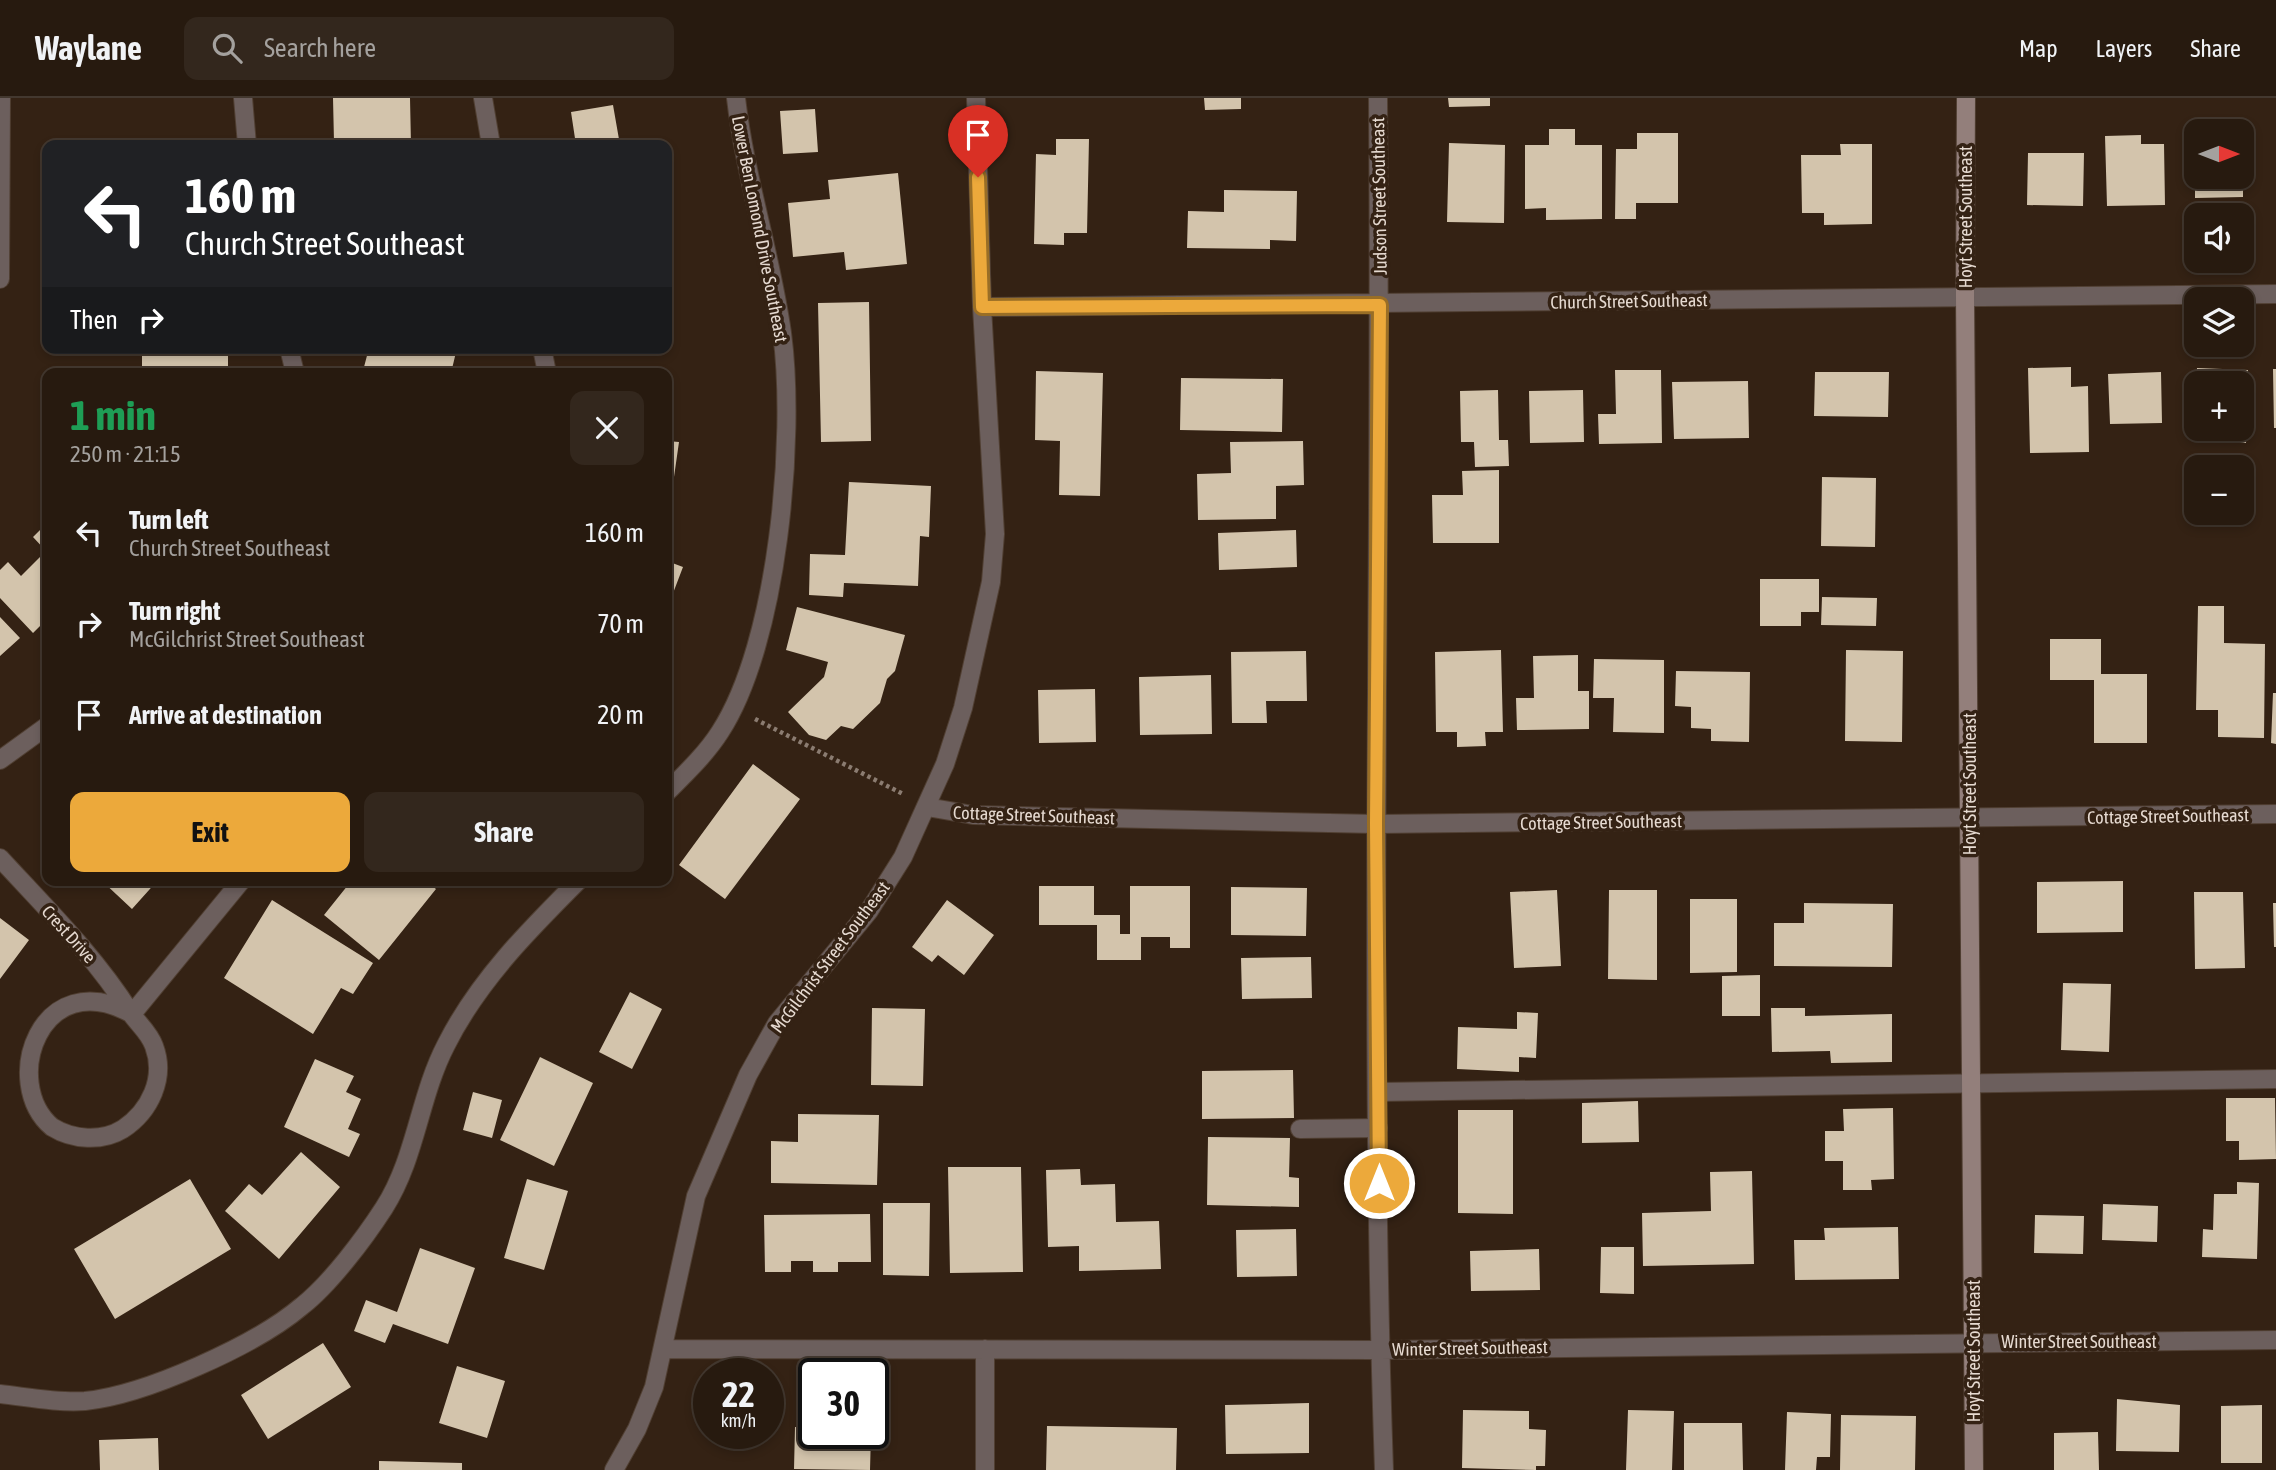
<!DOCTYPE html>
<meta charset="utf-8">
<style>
:root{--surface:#271a0f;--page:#33271d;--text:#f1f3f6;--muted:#a4a19e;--line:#43382f;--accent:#eca93b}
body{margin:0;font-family:"Asap Condensed",sans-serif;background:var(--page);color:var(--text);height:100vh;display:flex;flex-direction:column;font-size:26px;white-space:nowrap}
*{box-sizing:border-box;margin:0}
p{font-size:23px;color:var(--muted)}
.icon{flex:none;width:38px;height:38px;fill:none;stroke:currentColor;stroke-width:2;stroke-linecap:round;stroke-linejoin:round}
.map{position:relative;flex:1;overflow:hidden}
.side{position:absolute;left:42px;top:270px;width:630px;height:518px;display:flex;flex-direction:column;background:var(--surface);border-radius:14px;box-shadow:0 4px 10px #0003,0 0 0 2px var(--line)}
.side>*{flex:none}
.banner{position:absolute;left:42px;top:42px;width:630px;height:214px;border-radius:14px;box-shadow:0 4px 10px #0003,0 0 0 2px var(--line);background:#202124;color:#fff;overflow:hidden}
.needle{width:46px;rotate:90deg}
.tools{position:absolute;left:2184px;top:21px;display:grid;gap:14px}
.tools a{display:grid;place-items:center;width:70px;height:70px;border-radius:14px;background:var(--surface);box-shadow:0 4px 10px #0003,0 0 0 2px var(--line);font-size:35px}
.speed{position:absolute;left:693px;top:1260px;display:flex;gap:14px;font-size:35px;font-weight:700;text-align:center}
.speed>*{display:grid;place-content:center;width:91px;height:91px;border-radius:50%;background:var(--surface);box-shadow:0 4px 10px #0003,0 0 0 2px var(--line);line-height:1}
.speed small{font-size:18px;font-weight:400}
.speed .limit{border:4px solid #111;border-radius:10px;background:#fff;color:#111}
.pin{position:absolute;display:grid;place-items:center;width:60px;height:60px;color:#fff;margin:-72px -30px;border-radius:50% 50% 50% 0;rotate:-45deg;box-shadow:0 0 7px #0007}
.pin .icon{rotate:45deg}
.me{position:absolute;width:77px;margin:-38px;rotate:0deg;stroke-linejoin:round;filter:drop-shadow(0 0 5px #0008)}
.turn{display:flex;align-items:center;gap:24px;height:147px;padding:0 28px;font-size:32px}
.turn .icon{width:91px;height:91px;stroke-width:2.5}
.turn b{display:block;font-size:49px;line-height:60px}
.then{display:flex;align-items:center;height:66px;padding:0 28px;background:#0003;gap:14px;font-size:26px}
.round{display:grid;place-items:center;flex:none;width:74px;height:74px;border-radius:14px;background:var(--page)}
.summary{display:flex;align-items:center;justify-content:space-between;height:119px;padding:0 28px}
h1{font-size:42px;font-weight:700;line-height:52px;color:#1e9e55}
.button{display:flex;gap:14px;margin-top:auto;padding:14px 28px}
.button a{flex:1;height:80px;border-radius:14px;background:var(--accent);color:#111;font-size:28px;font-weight:700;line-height:80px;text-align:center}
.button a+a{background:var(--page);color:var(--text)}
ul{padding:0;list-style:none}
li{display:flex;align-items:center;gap:21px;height:91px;padding:0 28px}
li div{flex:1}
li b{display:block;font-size:26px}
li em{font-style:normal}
header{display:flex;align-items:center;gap:42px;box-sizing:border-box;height:98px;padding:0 35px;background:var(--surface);border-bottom:2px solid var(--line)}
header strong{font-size:33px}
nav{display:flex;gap:38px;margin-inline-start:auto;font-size:24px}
.search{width:490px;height:63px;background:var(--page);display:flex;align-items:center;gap:18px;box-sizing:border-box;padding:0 24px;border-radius:14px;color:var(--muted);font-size:26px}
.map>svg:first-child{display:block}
.building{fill:#d3c4ac}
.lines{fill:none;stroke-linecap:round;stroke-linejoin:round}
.lane-casing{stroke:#503f32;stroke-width:20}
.street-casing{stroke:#503f32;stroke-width:20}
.secondary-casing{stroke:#503f32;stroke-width:20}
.path{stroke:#8b7c71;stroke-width:4.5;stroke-dasharray:3.5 3.5;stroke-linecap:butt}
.lane{stroke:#6c5f5d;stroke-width:18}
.street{stroke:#6c5f5d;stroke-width:18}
.secondary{stroke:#937f7b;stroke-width:18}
.route-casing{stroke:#996e26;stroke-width:18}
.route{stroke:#eca93b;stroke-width:12}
.labels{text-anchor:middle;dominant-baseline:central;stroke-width:7;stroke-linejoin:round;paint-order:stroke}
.street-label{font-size:18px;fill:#e6dad1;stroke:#342214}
</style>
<header>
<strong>Waylane</strong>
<div class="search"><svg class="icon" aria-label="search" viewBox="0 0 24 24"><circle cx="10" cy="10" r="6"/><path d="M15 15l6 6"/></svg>Search here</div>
<nav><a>Map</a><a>Layers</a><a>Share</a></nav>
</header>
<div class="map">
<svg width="2276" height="1372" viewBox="0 0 2276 1372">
<rect width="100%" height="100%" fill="#342214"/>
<path class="building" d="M333,0H410L411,47H343V44H334Z
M1204,0H1241V11L1205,12Z
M1448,0H1490V8L1449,9Z
M613,7L620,47H576L571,14Z
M815,11L818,54L783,56L780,13Z
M1549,31H1575V47H1602V121L1546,122V110L1525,111V47H1549Z
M1637,35H1678V105H1636V121H1615L1616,51H1637Z
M2141,37V46H2164L2165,107L2107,108L2105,38Z
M1056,41H1089L1087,135H1064V147L1034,146L1036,56L1056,57Z
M1449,45L1505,47L1504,125L1447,124Z
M1840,46H1872V126L1824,127V115H1802L1801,57H1841Z
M2028,55H2084L2083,108L2027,107Z
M898,75L907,166L846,172L844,154L793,159L788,105L830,101L828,82Z
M2195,79H2243V99L2195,100Z
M1224,92L1297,93L1296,143L1270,142V151L1187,150L1188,113L1224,114Z
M869,204L871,343L821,344L818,205Z
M142,250H228V275H142Z
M369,250H457L451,275H387L364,269Z
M2071,269V289L2088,288L2089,354L2030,355L2028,270Z
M2197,270L2248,272L2246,345L2194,343L2195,331H2242V285H2196Z
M2273,271H2276V330H2274Z
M1615,272H1661L1662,345L1599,346L1598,316H1616Z
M1036,273L1103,275L1100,398L1059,397L1060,343L1035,342Z
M1815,274H1889L1888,319L1814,318Z
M2161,274L2162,325L2110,326L2108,276Z
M1181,280L1283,281L1282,334L1180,332Z
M1748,283L1749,340L1674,341L1672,284Z
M1498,292L1499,342H1508L1509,368L1475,369L1474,344H1461L1460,293Z
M1583,292L1584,344L1530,345L1529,293Z
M667,343L679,344L668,421H667Z
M1303,343L1304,387L1276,388V421L1198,422L1197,376L1231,375L1230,344Z
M1499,372V445H1433L1432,397H1463L1462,373Z
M1822,379L1876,380L1875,449L1821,448Z
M849,384L931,388L929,439L920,438L918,488L844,485L843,499L809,497L810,456L845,457Z
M47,425V521L33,535L0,500V472L8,464L21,478L46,453L33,439Z
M1296,432L1297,469L1219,472L1218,435Z
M667,463L683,469L667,511Z
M1760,481H1819V514H1801V528H1760Z
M1822,499L1877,500L1876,528L1821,527Z
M2198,508H2224V545L2265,546L2264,640L2218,639V612H2196Z
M797,509L905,537L895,573L887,581L880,605L853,631L841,628L826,642L809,637L788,614L824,579L828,564L786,552Z
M0,519L20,540L0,558Z
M2050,541H2101V576H2147V645H2094V582H2050Z
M1501,552L1503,634H1485L1486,648L1457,649V634H1436L1435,554Z
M1846,552L1903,553L1902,644L1845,643Z
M1306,553L1307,603H1266L1267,625H1232L1231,554Z
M1578,557V593H1589V631L1517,632L1516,600H1534L1533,558Z
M1594,561L1664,562V635L1613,634L1614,600H1593Z
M1676,573L1750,574L1749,644L1711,643V631L1691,630V609L1675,608Z
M1211,577L1212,636L1140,637L1139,579Z
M1095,591L1096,644L1039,645L1038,592Z
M2273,595H2276V646L2271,645Z
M753,666L800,701L725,801L679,767Z
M101,782H158L132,811Z
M352,782H425L436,791L379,862L324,817Z
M2123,783V834L2037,835V784Z
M1039,788H1094V817H1120V836H1130V788H1190V850H1170V839H1141V862H1097V827H1039Z
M1231,789L1307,790L1306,838L1231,837Z
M1557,792L1561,868L1514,870L1510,794Z
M1609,792H1657V882L1608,881Z
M2194,794H2243L2245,870L2195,871Z
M1690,801H1737V874L1690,875Z
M272,802L373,865L353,896L341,890L313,936L224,880Z
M947,802L994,837L964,877L938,857L932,864L912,849Z
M1804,805L1893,806L1892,869L1774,868V825H1804Z
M2273,805H2276V849H2274Z
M0,820L29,842L0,881Z
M1311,859L1312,900L1242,901L1241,860Z
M1760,877V918H1722V878Z
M2063,885L2111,886L2109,954L2061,952Z
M630,894L662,911L632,971L599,954Z
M872,910L925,911L923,988L871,987Z
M1771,910H1805V918L1892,916V964L1831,965L1830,953L1772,954Z
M1517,914L1538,915L1536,960L1519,959V974L1457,971L1458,929L1517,931Z
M540,959L593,985L554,1068L500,1042Z
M315,961L354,978L346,994L361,1001L348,1031L360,1036L349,1059L284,1029Z
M1293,972L1294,1020L1202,1021V973Z
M473,994L502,1002L492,1040L463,1032Z
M2226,1000H2275L2276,1061L2239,1062V1043H2226Z
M1638,1003L1639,1044L1582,1045V1005Z
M1893,1010L1894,1081L1871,1082L1872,1092H1843V1063H1825V1033H1844L1843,1011Z
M1458,1012H1513V1116L1458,1115Z
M798,1016L879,1017L877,1087L771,1085V1043L798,1044Z
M1208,1039L1290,1040L1289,1079L1299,1080V1109L1207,1107Z
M301,1054L340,1089L279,1161L225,1113L249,1086L262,1097Z
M948,1069H1021L1023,1174L950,1175Z
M1080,1071L1081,1087L1115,1086L1116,1124L1159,1123L1161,1171L1079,1173V1148L1048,1149L1046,1072Z
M1752,1073L1754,1166L1643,1168L1642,1115L1711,1113L1710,1074Z
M190,1081L231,1151L115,1221L74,1151Z
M527,1081L568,1093L544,1172L504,1160Z
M2237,1084L2259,1085L2257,1161L2202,1159L2203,1131L2213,1132L2214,1096H2237Z
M883,1105H930L929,1178L883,1177Z
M2103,1106L2158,1108L2157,1144L2102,1142Z
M870,1116L871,1164H838V1174H813V1163H791V1174H765L764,1117Z
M2035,1117L2084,1118L2083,1156L2034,1155Z
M1898,1129L1899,1181L1795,1182L1794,1142H1825L1824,1130Z
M1296,1131L1297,1178L1237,1179L1236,1132Z
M1601,1149H1634V1196L1600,1195Z
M420,1150L475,1170L448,1246L393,1226L385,1245L354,1233L366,1202L397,1214Z
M1539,1151L1540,1192L1471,1193L1470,1153Z
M323,1245L351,1289L268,1341L241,1297Z
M457,1268L505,1283L487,1340L439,1325Z
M2117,1301L2180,1307L2179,1354L2116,1353Z
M1309,1305V1355L1226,1356L1225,1307Z
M2262,1307V1365H2221V1308Z
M1463,1312L1529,1313V1331L1546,1332L1545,1368H1536V1372L1462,1370Z
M1628,1312L1674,1313L1672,1372H1626Z
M1787,1314L1831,1316L1830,1359H1817L1816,1372H1785Z
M1841,1317L1916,1318L1915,1372H1840Z
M1684,1325H1742L1743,1372H1684Z
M1047,1328L1177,1330L1176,1372H1046Z
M795,1329L814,1330V1335H871L870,1372L794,1371Z
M2098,1334L2099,1372H2054V1335Z
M158,1340L159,1372H100L99,1342Z
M379,1363L462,1365V1372H379Z"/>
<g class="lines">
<defs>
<path id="lane" d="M1378,994L2276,981
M1300,1031L1378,1030"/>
<path id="street" d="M243,0L247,47
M483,0L491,47
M1378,0C1382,457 1368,915 1384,1372
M0,181L1,0
M982,209L2276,196
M289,250L295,275
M542,250L547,275
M0,662L47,628
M667,694C685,676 706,656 720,634C778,545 796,340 782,235C771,156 745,79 736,0
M927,709L973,717L1376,726L2276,716
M0,760C45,809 94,857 130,914C138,926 149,934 154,948C166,980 150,1013 123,1031C102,1044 73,1042 52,1029C0,985 40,865 132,916
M132,916L242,782
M664,1251L1380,1252L2276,1242
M985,1251V1372
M0,1296C27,1299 58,1305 85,1303C145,1297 256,1247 302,1208C330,1186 364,1141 384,1110C416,1060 419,999 446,947C478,883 529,832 579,782
M614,1372L637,1331L654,1289L696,1098L748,977L777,925L869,813L903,759L945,666L963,610L991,484L995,436L982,209L976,0"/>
<path id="secondary" d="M1966,0L1965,197L1974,1372"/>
</defs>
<use href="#lane" class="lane-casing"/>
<use href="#street" class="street-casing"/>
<use href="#secondary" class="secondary-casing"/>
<path class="path" d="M755,621L903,696"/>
<use href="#lane" class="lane"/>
<use href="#street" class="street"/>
<use href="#secondary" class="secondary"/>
</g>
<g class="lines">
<defs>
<path id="route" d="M978,79L982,209L1380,207L1376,726L1379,1085"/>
</defs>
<use href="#route" class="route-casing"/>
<use href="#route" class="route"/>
</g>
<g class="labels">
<g class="street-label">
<text transform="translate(1379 98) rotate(-91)">Judson Street Southeast</text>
<text transform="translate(1965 119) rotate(-90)">Hoyt Street Southeast</text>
<text transform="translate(760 131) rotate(79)">Lower Ben Lomond Drive Southeast</text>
<text transform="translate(1629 203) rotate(-1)">Church Street Southeast</text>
<text transform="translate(1969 686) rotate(-90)">Hoyt Street Southeast</text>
<text transform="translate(1034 717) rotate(2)">Cottage Street Southeast</text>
<text transform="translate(2168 718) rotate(-1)">Cottage Street Southeast</text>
<text transform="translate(1601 724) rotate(-1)">Cottage Street Southeast</text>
<text transform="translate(69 836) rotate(48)">Crest Drive</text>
<text transform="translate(830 859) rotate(-53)">McGilchrist Street Southeast</text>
<text x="2079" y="1243">Winter Street Southeast</text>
<text transform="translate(1470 1250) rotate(-1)">Winter Street Southeast</text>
<text transform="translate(1973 1253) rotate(-90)">Hoyt Street Southeast</text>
</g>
</g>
</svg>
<div class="tools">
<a><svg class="needle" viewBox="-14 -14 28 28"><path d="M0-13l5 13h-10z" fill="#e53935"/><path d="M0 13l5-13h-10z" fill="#a4a19e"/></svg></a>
<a><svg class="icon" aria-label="sound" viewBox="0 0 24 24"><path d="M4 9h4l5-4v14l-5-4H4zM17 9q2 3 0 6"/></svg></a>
<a><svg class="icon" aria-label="layers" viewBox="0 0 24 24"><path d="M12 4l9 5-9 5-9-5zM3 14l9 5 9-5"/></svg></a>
<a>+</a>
<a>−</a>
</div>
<div class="speed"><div>22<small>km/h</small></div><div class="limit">30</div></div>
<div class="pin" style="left:978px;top:79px;background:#d93025"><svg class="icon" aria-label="arrive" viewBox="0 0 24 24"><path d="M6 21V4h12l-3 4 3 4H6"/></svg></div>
<svg class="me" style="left:1379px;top:1085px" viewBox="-20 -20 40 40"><circle r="17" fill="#eca93b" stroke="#fff" stroke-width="3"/><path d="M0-11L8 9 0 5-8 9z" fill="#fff"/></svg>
<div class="banner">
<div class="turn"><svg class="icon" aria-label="left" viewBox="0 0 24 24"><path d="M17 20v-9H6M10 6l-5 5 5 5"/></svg><div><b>160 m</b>Church Street Southeast</div></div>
<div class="then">Then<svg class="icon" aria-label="right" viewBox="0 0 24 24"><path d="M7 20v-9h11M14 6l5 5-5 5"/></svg></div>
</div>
<section class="side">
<div class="summary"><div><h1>1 min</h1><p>250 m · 21:15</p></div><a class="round"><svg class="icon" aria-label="close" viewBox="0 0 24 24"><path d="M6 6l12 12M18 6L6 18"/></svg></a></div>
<ul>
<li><svg class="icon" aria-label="left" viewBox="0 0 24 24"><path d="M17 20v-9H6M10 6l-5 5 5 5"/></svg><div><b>Turn left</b><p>Church Street Southeast</p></div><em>160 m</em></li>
<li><svg class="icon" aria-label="right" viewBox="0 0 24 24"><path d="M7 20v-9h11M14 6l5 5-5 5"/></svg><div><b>Turn right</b><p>McGilchrist Street Southeast</p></div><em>70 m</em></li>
<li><svg class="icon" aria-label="arrive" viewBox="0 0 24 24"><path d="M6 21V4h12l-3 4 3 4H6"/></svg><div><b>Arrive at destination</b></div><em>20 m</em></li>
</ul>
<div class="button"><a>Exit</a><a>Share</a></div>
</section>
</div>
